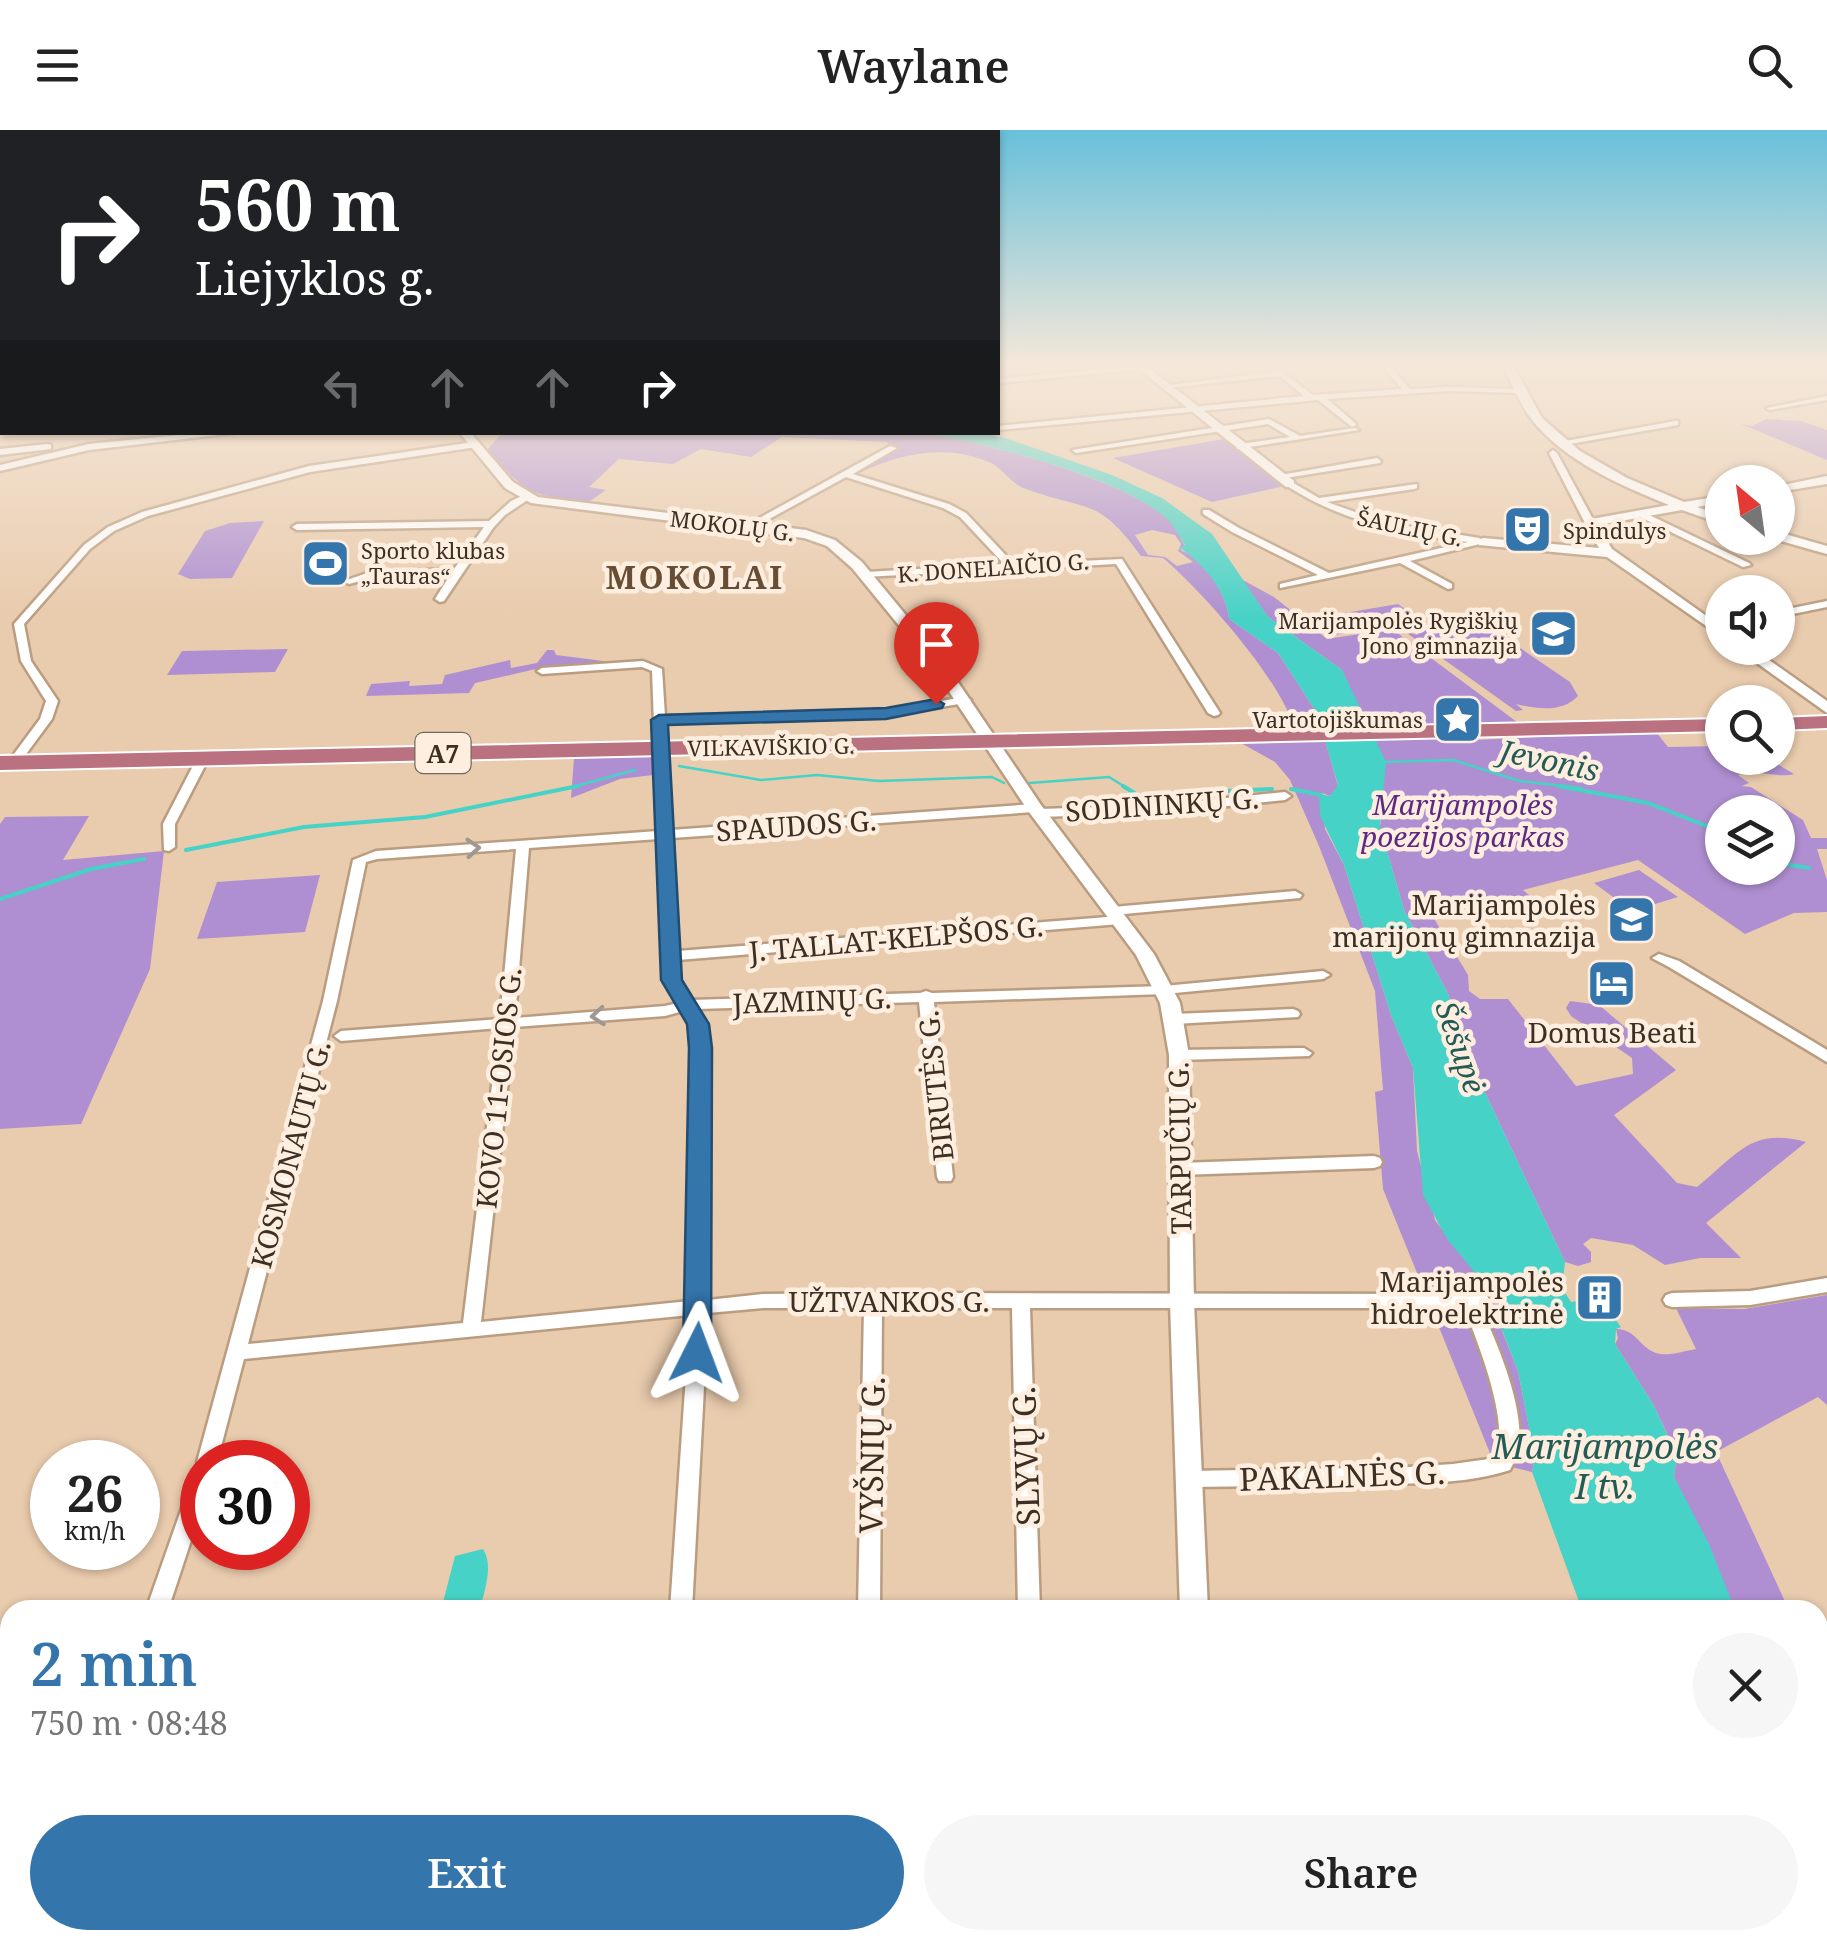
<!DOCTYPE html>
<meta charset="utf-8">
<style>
:root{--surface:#fff;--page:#f6f6f6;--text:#222;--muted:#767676;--accent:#3475ac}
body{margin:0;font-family:"Noto Serif",serif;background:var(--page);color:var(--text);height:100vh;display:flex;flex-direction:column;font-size:38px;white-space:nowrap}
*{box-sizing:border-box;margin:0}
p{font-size:32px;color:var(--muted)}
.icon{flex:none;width:55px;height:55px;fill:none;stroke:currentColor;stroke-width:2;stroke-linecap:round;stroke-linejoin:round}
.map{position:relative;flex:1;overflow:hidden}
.side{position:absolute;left:0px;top:1470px;width:1828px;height:350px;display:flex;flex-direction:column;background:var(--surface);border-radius:30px 30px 0 0;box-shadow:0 2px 8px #0004}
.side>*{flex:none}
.hud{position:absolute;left:0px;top:0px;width:1000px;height:305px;box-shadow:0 2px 8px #0004;background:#202124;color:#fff;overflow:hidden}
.needle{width:65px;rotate:331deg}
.fabs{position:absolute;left:1705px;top:335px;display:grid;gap:20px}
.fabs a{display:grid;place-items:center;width:90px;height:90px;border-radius:50%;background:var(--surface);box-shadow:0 2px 8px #0004;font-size:50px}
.speed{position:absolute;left:30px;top:1310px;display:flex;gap:20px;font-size:50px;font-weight:700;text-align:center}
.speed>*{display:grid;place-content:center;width:130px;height:130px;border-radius:50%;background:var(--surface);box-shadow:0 2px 8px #0004;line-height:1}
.speed small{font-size:25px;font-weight:400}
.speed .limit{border:15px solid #d22;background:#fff;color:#111}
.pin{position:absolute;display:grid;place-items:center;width:85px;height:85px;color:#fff;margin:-102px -42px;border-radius:50% 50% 50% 0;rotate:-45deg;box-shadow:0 0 10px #0007}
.pin .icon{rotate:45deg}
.me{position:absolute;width:110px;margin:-55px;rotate:3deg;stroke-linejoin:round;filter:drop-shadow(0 0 8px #0008)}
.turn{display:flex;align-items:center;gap:35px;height:210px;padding:0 30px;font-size:45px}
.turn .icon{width:130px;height:130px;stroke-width:2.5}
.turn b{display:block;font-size:70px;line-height:85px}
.lanes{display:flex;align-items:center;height:95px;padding:0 30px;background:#0003;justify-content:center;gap:50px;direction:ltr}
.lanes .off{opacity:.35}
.round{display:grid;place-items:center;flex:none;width:105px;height:105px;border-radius:52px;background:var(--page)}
.headline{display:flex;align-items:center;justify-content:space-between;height:170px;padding:0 30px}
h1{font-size:60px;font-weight:600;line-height:75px;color:var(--accent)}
.cta{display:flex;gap:20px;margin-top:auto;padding:20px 30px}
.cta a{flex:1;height:115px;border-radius:60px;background:var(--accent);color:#fff;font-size:40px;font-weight:600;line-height:115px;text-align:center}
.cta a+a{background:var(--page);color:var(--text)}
header{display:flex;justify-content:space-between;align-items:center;height:130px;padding:0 30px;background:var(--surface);font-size:45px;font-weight:600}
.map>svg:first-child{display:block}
.green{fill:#af8fd1;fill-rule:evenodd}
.water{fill:#46d2c6}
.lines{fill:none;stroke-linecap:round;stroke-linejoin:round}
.stream-far1{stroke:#46d2c6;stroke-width:2.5}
.stream{stroke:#46d2c6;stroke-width:4}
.street-casing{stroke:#ba9d81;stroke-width:5}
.secondary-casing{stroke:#ba9d81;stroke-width:5}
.highway-casing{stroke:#fff;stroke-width:4}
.street{fill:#fff;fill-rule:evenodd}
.secondary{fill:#fff;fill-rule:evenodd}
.highway{fill:#ba7180;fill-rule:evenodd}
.oneway{stroke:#9e9892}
.route{fill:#3475ac;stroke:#224c70;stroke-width:2.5}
.labels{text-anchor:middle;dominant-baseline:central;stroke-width:9;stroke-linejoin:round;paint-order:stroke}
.far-street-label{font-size:22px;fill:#3c3024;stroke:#feeedf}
.far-poi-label{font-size:22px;fill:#3c3024;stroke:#feeedf;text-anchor:start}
.shield{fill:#feeedf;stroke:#76695c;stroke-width:2.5}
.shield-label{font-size:25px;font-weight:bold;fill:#3c3024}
.street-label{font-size:28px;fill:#3c3024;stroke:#feeedf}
.park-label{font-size:28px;font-style:italic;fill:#5d2985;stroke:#feeedf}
.poi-label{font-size:28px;fill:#3c3024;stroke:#feeedf;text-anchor:end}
.water-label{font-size:30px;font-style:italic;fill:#235c56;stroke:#feeedf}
.far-district-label{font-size:32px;font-weight:bold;letter-spacing:2.5px;fill:#674d33;stroke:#feeedf}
.near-street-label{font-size:32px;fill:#3c3024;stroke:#feeedf}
.near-water-label{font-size:35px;font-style:italic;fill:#235c56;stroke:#feeedf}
</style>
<header><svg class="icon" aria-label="menu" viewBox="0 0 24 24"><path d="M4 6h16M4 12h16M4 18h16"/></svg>Waylane<svg class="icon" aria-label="search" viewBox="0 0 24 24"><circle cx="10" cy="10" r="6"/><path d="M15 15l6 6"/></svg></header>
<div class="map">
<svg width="1827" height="1820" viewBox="0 0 1827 1820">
<rect width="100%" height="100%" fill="#e9cbad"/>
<path class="green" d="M1766,289L1800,291L1827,300V330L1741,294L1753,296Z
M503,302H926C988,315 1121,347 1168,389C1175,396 1180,407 1185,416L1180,418L1182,421C1205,429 1228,467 1229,489L1278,523L1317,583L1320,596L1294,597C1279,548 1203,462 1163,428L1141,426C1097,366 1089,382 1026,359C1011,354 1004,339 989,332C944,313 896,324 855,345L850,343L891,320L887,312L782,307L751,327L701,319L673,334L619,329L589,357L606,360L587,373C526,363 529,365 487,320ZM1152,400L1175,405L1181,414L1178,421L1193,432L1177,436L1165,427L1148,425L1135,405Z
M1230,308L1245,324L1289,355L1212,372L1113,328Z
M264,391L232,448L190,449L178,444L205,401L230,393Z
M1241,449L1274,467L1327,509L1392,499L1517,592L1366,596L1342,540L1268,487Z
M1398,474L1420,490L1333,505L1315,488Z
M1444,491L1492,499L1570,552L1578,566C1562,583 1537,579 1516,574L1523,580L1516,581L1404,501L1417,505L1427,494Z
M288,519L275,542L167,545L182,521Z
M547,520H554L556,525L611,532L540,538L475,553L469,563L366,566L371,554L410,551L409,556L442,554L445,545L510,530L511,538L537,533Z
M1656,602L1668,617L1722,616V628H1767L1794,644C1775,649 1757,638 1738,645L1749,653L1742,656L1751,657L1803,690L1811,708H1827V719H1817L1827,750V782L1794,783L1745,804L1638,730L1523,760L1537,772L1516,782L1502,766L1427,777L1468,845L1469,861L1480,869H1508L1576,956L1633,944L1632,928L1571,886L1566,878L1570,871L1599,875L1676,940L1614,985L1677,1053L1697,1057C1738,1024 1751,997 1806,1012L1706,1093L1741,1128H1700L1665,1135L1633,1115L1591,1108L1583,1114L1591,1122V1132L1578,1136L1565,1132L1471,933L1448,864L1404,780L1380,697L1384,670L1372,608L1474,610ZM1722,682H1778V738H1722Z
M1325,610L1338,656L1330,666L1322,663L1325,699L1344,735L1391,885L1413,938L1417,1021L1435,1090L1477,1145H1483L1500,1170L1502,1183L1497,1188L1518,1241L1535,1328L1532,1342L1494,1333L1383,1059L1375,962L1383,960L1375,861L1319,716L1290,650L1275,632L1239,612Z
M653,627V645L620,649L571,668L574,628Z
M89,686L63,730L164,721L150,839L81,994L0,999V694L5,687Z
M1639,740L1678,767L1632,781L1594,753Z
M320,745L305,802L197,809L217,752Z
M1827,1165V1275L1818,1267L1716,1322L1789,1480H1735L1674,1347L1677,1325L1653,1274L1615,1214L1618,1208L1616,1199C1636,1199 1639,1217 1656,1223C1667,1227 1684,1221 1696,1219L1672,1170L1680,1178L1744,1179Z
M1818,1536L1827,1555V1655L1818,1641Z
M1364,1810H1702L1706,1820H1365Z"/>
<path class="water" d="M926,303H982L1005,308L1112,345L1162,368L1212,404L1268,487L1342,540L1386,632L1380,697L1404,780L1448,864L1471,933L1565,1132L1562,1158L1571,1172L1590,1169L1602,1186L1612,1185L1621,1197L1616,1199L1615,1214L1653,1274L1677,1326L1674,1347L1709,1414L1735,1480H1582L1532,1342L1535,1328L1518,1241L1497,1187L1502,1183L1500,1170L1484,1145H1477L1447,1109L1423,1065L1413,938L1391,885L1344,735L1320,686L1319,664L1330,666L1338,655L1317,583L1278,523L1229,489C1227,461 1202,433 1180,418L1185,415C1179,407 1175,396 1167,389C1119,346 990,315 926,303Z
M483,1419C494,1436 484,1461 480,1480H441L455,1426Z
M1818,1641L1827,1655V1820H1706L1702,1810H1818Z"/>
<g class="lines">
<path class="stream-far1" d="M1384,632L1453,630L1520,651L1581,658
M679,636L761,650L817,645L879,651L992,647L1004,653
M1030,653L1109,647L1127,658
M569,658L635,640"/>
<path class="stream" d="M1123,656L1144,669L1159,672L1207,662L1272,659
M1559,656L1648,673L1722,702
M1291,659L1321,665
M186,720L304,697L425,687L578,656
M1778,733L1809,738
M0,769L91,739L144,729"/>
<defs>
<path id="street" d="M1141,235H1145V239L998,253V249Z
M1273,235L1313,265L1402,259L1381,235H1389L1410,259L1448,257L1521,259L1525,261L1521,263L1448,261L1327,269L1355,293L1356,295L1352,297L1318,270L998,300V296L1304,266L1280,246L1166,258L1162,256L1275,242L1269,237Z
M1827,266V270L1770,280L1766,278Z
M1269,289L1300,306L1355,298L1359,300L1237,319V315L1240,314L1290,307L1268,294L1076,323L1072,320Z
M1675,291H1678V295L1564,315L1560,312Z
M209,302H243L89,320L0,341V335L89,314Z
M474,312L478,315L477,317L310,342L148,386L114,401L90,419L24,494L31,531L58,571L52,589L18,635H10L8,632L40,589L46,571L21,531L14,494L84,415L108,397L142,382L309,336Z
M48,314L51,315V319L0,325V319Z
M890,316L897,318L853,344L949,374L966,383L1014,434L1122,429L1220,583L1218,585L1214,586L1208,583L1116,434L863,447V443L866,442L1004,434L960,387L943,378L846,347L751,399L743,397Z
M1553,320L1557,323L1595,393L1593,395L1585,393L1549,323Z
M1377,328L1381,331L1380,333L1279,349L1275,346Z
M1290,351L1319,368L1417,354V358L1414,359L1327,372L1383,392L1479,408L1488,412L1410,431L1452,454V458L1448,459L1400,433L1280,458V454L1318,445L1232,402L1203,384V380H1209L1239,398L1329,443L1468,412C1403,404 1343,392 1287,356L1286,354Z
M524,365L532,367L505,385L493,398L444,471L440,472L435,469L450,445L371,448L349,454L344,451L370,442L454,439L484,397L297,400L292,397L297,394L489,391L511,371Z
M1643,382L1749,433L1751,435L1743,437L1640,387L1638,385Z
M1827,471V477L1778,487V481Z
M643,531L662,539L665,586L886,580L965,567L971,570L965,573L886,586L665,593L671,700L1035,674L1039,675L1040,679L1161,675L1285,662L1291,666L1285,670L1161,683L1039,687L1035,686L1034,682L672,708L678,821L1120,786L1127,790L1120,794L678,830L679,850L691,870L920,863L926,861L932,863L1164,856L1323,841L1330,845L1323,849L1164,864L934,872L953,1047L951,1051H939L937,1047L919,872L697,879L705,894L709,917L708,1170L763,1164L873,1163L1481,1164L1487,1166L1490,1171L1487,1176L1481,1178C1498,1215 1524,1276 1519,1317C1518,1325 1514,1332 1510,1340C1470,1353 1427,1353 1386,1354C1320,1356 1255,1356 1189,1357L1182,1355L1179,1349L1182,1343L1189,1341L1408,1337L1453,1334L1496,1328C1510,1293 1478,1212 1464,1178H1030L1040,1480H1018L1012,1178H882L880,1480H858L864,1178H763L708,1183L692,1480H670L690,1185L244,1229L217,1332H202V1339L200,1338L197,1332L323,871L353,730L376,721L658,701L652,541L642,537L542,544L537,541L542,538ZM659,709L665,850L678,873L665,876L515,888L529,718ZM516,719L500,889L341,901L334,906L341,911L499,898L463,1193L248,1214L337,871L366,732L377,729ZM683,881L691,894L693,917L690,1171L481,1192L514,897L665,886Z
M203,624L209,628L175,694V717L169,721L164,720L163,694L197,628Z
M1295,761L1302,765L1300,768L1113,785L1106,781L1113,777Z
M1659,824L1679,831L1827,920V932L1669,837L1652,828Z
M1293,879L1298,881L1300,884L1298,887L1174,894L1167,889L1174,884Z
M1304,918L1312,923L1309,926L1179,930L1171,925L1179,920Z
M1374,1026L1380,1028L1382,1032L1380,1036L1374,1038L1180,1045L1174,1043L1172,1039L1174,1035L1180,1033Z
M1827,1148V1162L1750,1175L1672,1177L1666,1175L1663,1170L1666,1165L1672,1163L1750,1161Z
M202,1341V1377L168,1480H146L192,1349L195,1343Z
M10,1749V1773L0,1774V1750Z
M33,1810H57L54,1820H28Z
M339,1810H363L362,1820H336Z
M645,1810H669L668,1820H644Z"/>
<path id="secondary" d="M1134,235H1145L1294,351V357H1286Z
M1503,235H1513L1542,288L1580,321L1627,348L1684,372L1722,366V372L1697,377L1722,386V394L1682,380L1598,395L1612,419L1722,497V507L1607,427L1479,415L1477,412L1483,408L1599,418L1584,393L1586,390L1669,375C1620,355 1566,332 1532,290C1519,273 1512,254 1503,235Z
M459,302H470L513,352L538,367L806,400L835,410L862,432L943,530L1041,675L1154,824L1180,873L1189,925L1194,1172L1208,1480H1180L1170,1172L1169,925L1160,873L1136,825L1029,682L932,536L852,438L827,416L804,408L531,373L505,358Z
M1827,346V354L1778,362V356Z
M1778,402L1827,416V424L1774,409L1778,408Z
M1736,518H1752L1827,571V583Z
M1167,1810H1201L1198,1820H1164Z"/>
<path id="highway" d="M1827,586V598L1778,600V588Z
M1722,589V601L0,640V626Z"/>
</defs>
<use href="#street" class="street-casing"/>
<use href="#secondary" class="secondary-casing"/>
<use href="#highway" class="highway-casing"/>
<use href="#street" class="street"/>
<use href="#secondary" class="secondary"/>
<use href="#highway" class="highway"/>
</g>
<defs><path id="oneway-chevron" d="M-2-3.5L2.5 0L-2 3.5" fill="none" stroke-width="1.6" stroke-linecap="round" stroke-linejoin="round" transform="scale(2.5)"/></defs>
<g class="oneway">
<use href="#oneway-chevron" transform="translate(473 718) rotate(-4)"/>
<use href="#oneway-chevron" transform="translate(598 886) rotate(175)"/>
</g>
<linearGradient id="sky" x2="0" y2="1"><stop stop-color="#67c0da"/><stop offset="0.48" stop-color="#f5e8da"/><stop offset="1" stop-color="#f5e8da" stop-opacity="0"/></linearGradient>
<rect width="1827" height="490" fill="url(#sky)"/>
<path class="route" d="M936,569L944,574L942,578L886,589L668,595L682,850L709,894L712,918L711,1223L707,1231L697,1234L687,1231L683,1223L689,918L687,894L661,850L651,590L659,585L886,578Z"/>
<defs>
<symbol id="theatre-square" viewBox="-11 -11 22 22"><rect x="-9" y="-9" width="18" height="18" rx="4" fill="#3475ac" stroke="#feeedf"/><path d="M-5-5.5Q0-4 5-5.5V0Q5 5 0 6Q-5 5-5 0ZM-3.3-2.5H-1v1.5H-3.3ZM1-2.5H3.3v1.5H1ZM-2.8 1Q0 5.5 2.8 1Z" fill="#fff"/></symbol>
<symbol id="stadium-square" viewBox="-11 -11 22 22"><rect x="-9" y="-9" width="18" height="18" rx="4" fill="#3475ac" stroke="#feeedf"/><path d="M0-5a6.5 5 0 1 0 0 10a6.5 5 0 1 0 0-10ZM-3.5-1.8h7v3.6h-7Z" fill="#fff"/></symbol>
<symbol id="school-square" viewBox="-11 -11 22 22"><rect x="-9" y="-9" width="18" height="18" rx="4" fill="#3475ac" stroke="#feeedf"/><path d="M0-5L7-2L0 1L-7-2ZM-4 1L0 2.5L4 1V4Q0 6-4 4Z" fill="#fff"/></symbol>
<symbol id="sight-square" viewBox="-11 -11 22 22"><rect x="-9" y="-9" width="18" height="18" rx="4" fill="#3475ac" stroke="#feeedf"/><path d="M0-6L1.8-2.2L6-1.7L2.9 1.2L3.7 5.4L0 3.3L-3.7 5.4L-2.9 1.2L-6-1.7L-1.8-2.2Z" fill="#fff"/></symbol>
<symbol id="hotel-square" viewBox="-11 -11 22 22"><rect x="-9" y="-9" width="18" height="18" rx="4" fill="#3475ac" stroke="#feeedf"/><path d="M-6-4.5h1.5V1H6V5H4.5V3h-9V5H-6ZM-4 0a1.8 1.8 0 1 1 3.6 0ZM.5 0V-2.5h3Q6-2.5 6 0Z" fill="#fff"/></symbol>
<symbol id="building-square" viewBox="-11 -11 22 22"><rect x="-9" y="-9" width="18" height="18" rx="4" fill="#3475ac" stroke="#feeedf"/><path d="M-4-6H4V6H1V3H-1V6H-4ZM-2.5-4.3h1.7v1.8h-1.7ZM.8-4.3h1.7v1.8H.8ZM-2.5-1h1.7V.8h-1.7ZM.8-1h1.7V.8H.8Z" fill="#fff"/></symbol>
</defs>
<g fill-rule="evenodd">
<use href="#theatre-square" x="1500" y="372" width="55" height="55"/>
<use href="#stadium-square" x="298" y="406" width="55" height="55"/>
<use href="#school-square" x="1526" y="476" width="55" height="55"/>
<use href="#sight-square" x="1430" y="562" width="55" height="55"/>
<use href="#school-square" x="1604" y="762" width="55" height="55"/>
<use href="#hotel-square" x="1584" y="826" width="55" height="55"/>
<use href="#building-square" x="1572" y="1140" width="55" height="55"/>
</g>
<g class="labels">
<g class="far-street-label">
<text transform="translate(732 395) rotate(7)">MOKOLŲ G.</text>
<text transform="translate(1410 397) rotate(12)">ŠAULIŲ G.</text>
<text transform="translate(993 437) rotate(-4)">K. DONELAIČIO G.</text>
<text transform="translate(771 616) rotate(-1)">VILKAVIŠKIO G.</text>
</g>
<g class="far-poi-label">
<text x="1563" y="400">Spindulys</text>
<text x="361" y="420">Sporto klubas<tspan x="361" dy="25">„Tauras“</tspan></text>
<text x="1518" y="490" text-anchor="end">Marijampolės Rygiškių<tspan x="1518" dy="25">Jono gimnazija</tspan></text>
<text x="1423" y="589" text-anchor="end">Vartotojiškumas</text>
</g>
<rect class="shield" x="415.5" y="603" width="55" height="40" rx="8"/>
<g class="shield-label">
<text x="443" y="623">A7</text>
</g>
<g class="street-label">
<text transform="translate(1162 674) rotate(-4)">SODININKŲ G.</text>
<text transform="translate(796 695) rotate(-4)">SPAUDOS G.</text>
<text transform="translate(896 808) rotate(-5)">J. TALLAT-KELPŠOS G.</text>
<text transform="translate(812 870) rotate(-2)">JAZMINŲ G.</text>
<text transform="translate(935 956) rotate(-96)">BIRUTĖS G.</text>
<text transform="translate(498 958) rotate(-84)">KOVO 11-OSIOS G.</text>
<text transform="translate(1179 1018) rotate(-91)">TARPUČIŲ G.</text>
<text transform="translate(290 1024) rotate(-75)">KOSMONAUTŲ G.</text>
<text x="889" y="1171">UŽTVANKOS G.</text>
</g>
<g class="park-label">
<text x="1463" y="674">Marijampolės<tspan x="1463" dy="32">poezijos parkas</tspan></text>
</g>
<g class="poi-label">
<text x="1596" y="774">Marijampolės<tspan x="1596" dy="32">marijonų gimnazija</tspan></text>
<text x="1612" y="902" text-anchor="middle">Domus Beati</text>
<text x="1564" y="1151">Marijampolės<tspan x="1564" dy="32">hidroelektrinė</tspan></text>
</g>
<g class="water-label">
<text transform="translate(1550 630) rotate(12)">Jevonis</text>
<text transform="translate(1461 917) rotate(71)">Šešupė</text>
</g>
<g class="far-district-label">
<text x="695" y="446">MOKOLAI</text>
</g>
<g class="near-street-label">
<text transform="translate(871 1325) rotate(-89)">VYŠNIŲ G.</text>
<text transform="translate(1025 1326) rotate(-92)">SLYVŲ G.</text>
<text transform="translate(1342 1345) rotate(-2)">PAKALNĖS G.</text>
</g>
<g class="near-water-label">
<text x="1605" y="1315">Marijampolės<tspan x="1605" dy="40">I tv.</tspan></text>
</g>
</g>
</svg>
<div class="fabs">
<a><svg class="needle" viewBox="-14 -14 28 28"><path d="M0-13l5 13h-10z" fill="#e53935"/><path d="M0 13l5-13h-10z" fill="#767676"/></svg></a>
<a><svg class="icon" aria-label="sound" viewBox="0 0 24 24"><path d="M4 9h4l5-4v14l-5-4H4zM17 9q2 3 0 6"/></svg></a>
<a><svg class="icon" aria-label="search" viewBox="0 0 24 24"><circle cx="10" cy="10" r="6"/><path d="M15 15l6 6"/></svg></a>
<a><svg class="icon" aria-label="layers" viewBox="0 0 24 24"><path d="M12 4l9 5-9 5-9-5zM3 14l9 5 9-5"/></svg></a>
</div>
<div class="speed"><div>26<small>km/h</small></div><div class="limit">30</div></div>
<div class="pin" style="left:936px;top:574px;background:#d93025"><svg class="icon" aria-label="arrive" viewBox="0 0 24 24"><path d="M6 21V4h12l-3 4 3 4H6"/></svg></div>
<svg class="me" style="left:697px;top:1223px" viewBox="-20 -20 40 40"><path d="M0-17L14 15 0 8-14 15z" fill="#3475ac" stroke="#fff" stroke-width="4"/></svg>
<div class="hud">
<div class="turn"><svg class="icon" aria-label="right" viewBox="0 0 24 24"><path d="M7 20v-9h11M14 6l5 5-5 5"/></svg><div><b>560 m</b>Liejyklos g.</div></div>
<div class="lanes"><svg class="icon off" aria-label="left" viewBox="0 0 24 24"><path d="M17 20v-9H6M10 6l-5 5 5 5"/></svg><svg class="icon off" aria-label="ahead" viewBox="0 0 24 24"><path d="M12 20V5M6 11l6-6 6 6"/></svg><svg class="icon off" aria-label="ahead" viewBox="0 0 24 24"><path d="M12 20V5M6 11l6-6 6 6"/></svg><svg class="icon" aria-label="right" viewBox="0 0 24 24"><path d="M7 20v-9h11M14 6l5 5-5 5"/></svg></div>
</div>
<section class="side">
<div class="headline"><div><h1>2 min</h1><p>750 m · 08:48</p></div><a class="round"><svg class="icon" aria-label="close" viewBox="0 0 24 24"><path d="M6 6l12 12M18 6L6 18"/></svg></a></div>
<div class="cta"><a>Exit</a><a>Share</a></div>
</section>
</div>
